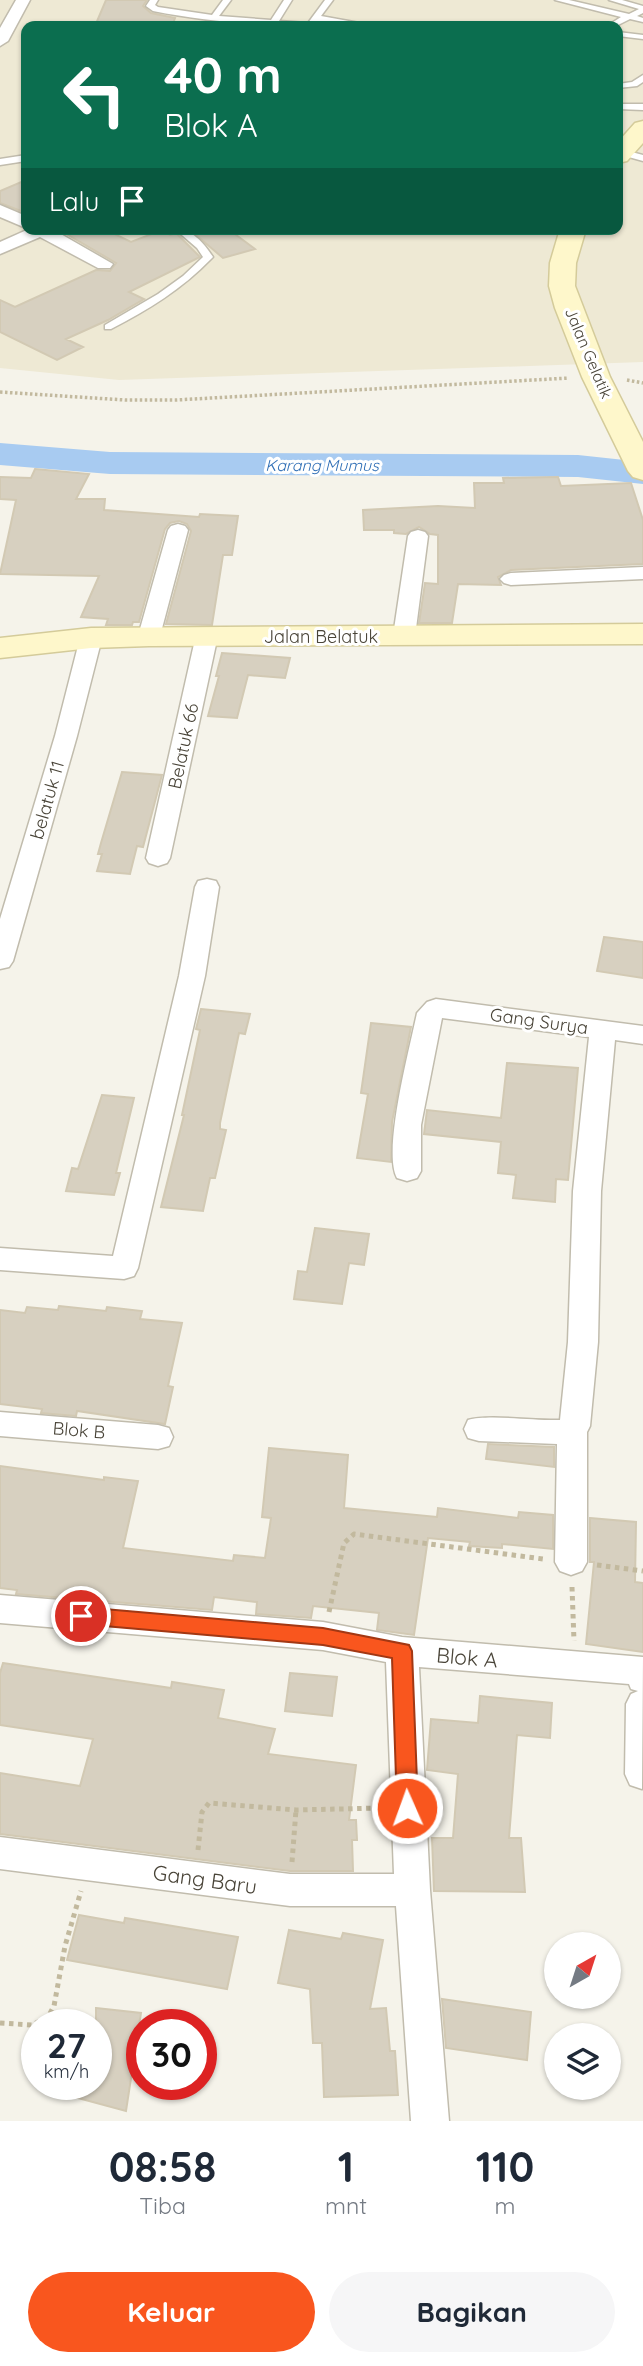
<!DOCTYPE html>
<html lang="id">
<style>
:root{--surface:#fff;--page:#f6f6f7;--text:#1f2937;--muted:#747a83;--accent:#f9561e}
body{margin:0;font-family:Quicksand,sans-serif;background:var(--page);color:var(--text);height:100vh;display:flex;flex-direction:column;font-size:26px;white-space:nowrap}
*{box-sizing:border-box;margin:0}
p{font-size:23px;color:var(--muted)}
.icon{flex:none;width:38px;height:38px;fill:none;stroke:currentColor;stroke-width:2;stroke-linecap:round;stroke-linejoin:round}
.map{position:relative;height:2121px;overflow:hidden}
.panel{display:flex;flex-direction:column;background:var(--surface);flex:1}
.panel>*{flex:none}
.banner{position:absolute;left:21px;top:21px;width:602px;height:214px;border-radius:14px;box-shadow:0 2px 5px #0004;background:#0b6e4f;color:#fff;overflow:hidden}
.needle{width:46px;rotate:39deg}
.controls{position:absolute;left:544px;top:1932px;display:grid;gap:14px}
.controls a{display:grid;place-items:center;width:77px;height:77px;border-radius:50%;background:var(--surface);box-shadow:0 2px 5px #0004;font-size:35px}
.speed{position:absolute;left:21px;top:2009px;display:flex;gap:14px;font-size:35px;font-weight:700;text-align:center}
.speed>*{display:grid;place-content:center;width:91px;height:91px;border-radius:50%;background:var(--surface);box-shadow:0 2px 5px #0004;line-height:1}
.speed small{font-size:18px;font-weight:400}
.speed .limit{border:10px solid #d22;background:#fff;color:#111}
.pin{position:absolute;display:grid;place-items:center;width:60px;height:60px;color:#fff;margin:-30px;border:4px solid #fff;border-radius:50%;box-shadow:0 2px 7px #0007}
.me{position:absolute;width:77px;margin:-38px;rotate:358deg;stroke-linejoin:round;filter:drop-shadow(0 0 5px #0008)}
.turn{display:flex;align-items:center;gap:24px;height:147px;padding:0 28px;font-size:32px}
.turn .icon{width:91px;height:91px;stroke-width:2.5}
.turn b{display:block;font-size:49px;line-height:60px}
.then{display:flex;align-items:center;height:66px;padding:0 28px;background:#0003;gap:14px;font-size:26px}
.eta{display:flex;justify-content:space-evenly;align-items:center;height:119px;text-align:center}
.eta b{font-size:42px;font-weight:800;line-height:49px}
.primary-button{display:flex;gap:14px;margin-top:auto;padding:14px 28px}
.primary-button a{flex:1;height:80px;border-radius:42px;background:var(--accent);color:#fff;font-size:28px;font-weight:800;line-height:80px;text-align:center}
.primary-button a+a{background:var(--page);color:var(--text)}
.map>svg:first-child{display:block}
.education{fill:#eee9d4;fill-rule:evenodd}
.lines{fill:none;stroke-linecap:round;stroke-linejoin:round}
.river{fill:#a8cbf1;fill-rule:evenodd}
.building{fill:#d7d0c0;stroke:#d2c9b3;stroke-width:2}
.lane-casing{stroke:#c1bcad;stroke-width:3}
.street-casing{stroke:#c1bcad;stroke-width:3}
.secondary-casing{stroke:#d4cb9a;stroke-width:3}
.path-far1{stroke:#c2b99e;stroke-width:3.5;stroke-dasharray:2.5 2.5;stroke-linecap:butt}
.path{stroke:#c2b99e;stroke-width:5;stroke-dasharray:4.5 4.5;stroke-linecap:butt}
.lane{fill:#fff;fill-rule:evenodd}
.street{fill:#fff;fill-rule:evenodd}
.secondary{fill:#fef7cb;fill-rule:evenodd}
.route{fill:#f9561e;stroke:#a23814;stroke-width:2}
.labels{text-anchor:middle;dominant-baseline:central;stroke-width:6;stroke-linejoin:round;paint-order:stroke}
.far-street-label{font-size:16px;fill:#494438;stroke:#fff}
.far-water-label{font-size:16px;font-style:italic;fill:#306fb6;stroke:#fff}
.street-label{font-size:18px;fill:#494438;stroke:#fff}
.near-street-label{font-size:21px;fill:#494438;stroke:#fff}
</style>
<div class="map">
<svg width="643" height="2121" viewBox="0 0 643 2121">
<rect width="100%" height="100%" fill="#f5f3ea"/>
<path class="education" d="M0,0H643V362L119,380L0,368ZM26,26H618V229H26Z"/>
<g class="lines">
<path class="river" d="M0,443L110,452L578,455L643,462V484L578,477L110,474L0,465Z"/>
</g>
<path class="building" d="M106,0H147L143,6L151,13L175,18L172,26H95Z
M26,180V213L0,203V191Z
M58,229H104L131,242L162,230L170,235L176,233L200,257L129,292L144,299L108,320L66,339L83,347L57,360L0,332V300L15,307L96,270L110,271L116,263Z
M189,229H228L255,249L223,258Z
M35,469L89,474L76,499H105L104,510L199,517L200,514L238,516L232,555H223L212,625L166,624L191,531L187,524L179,521L170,523L165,529L139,622H133L132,625H106L108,619L81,617L99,576L0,574L16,500L0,499V477L31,478Z
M558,477L561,486L631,483L643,520V564L511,570L498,577L501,585L458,584L452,623H419L425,583L438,584V535L430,534L419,527L406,534L394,533V530H364L363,510L438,506L475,508L474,483H504L503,478Z
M222,653L290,658L285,678L248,675L237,718L208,716L219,676H216Z
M122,772L162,775L143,847L137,846L130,874L97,871L102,854H98L101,843Z
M604,937L643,942V978L597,971Z
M201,1009L250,1014L245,1034L239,1033L220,1123V1129L226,1130L215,1178H210L203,1211L161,1207L184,1115H182L200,1030L196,1029Z
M371,1023L411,1027L392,1122L391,1162L357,1158L368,1094L361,1093Z
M507,1063L578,1068L568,1180L556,1179L555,1202L513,1198L516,1175L498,1173L501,1142L424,1134L427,1110L501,1118Z
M102,1095L134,1098L116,1173H120L114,1195L66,1191L72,1168L78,1169Z
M315,1228L369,1234L364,1265L349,1263L342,1304L294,1299L298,1271L307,1272Z
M59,1306L106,1311L107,1307L142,1311L140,1319L182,1323L168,1386L173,1387L165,1424L77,1411L76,1416L41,1413L42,1409L0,1404V1310L25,1313L27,1307L58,1310Z
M488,1444L554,1447V1467L486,1459Z
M269,1448L348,1455L344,1508L437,1517L438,1508L518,1518L519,1512L553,1515V1549L502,1544V1548L469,1546L470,1542L428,1538L414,1635L377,1630L379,1613L313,1606L311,1618L256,1614L257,1602L214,1597L212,1610L16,1594L17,1590L0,1588V1466L104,1480V1477L138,1481L123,1548L233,1561L234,1555L265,1558L271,1518L262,1517Z
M590,1518L636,1522L635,1582L643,1583V1652L586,1644L594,1562H590Z
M3,1663L171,1688L172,1682L224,1690L218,1718L275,1729L268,1754L356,1765L349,1820H356L357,1840H352L353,1871H290L0,1834V1773L80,1786L93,1739L0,1725V1673Z
M290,1673L337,1677L332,1716L285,1711Z
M480,1696L552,1703L550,1738L517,1735L509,1838H521L525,1892L434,1891L432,1838H453L458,1774L427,1770L431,1719L478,1723Z
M79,1915L124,1923L125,1918L238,1937L227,1989L67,1960Z
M289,1930L341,1939L343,1933L383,1940L370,2009L386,2008L390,2051H395L398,2095L324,2097L322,2043H313L310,1989L278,1983Z
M442,1999L531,2012L527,2060L446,2048Z
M96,2008L141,2013L126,2111L52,2091L53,2084H96Z"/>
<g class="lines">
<defs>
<path id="lane" d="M150,0H158L155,5L158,7L212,15L223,0H231L219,16L271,20L284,0H292L279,21L308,23L325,0H333L321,16L376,26H357L318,21L316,23L321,26C265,26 208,22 153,11L146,6Z
M555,0H569L629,14L639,9L609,0H622L643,6V13L637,16L643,18V22L630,19L616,26H607L621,17Z
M618,32L643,35V39L618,36Z
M643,75V82L637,86L618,88V84L632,82Z
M643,104V110L618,109V104Z
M620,149L643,155V161L618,154V150Z
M26,155V161L0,165V159Z
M175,229C192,229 204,243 213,257L211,259C182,289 148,310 111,329H105V325L158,294L183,276L203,257L197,248Z"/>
<path id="street" d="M16,0H30L8,41L0,46V28Z
M0,205L26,216V228L0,217Z
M29,229H52L113,264L110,268H98L40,237L0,254V242Z
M178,524L185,526L188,530L160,636L157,641H141L138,636L168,530L171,526Z
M418,530L425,532L428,536L415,636L412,641H396L393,636L408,536L411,532Z
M643,567V579L511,585L504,583L500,579L504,575L511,573Z
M207,629L215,630L218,635L170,858L167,863L158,866L149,863L146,858L196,635L199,630Z
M91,631L99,633L102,638L77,736L13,961L9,967L0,969V919L55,736L80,638L83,633Z
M207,879L216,881L219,887L205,976L138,1268L134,1276L124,1279L0,1270V1248L113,1256L179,976L195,887L198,881Z
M436,999L643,1026V1044L615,1040L601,1191L598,1342L590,1426L587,1432V1562L582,1571L571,1575L560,1571L555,1562L557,1444L479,1441L468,1438L464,1429L468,1420C488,1414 536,1421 560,1420L568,1342L573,1191L589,1037L442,1018L421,1125V1171L417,1178L407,1181L397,1178C382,1151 410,1047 417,1013L427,1002Z
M0,1412L158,1425L169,1428L173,1437L169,1446L158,1449L0,1436Z
M0,1595L323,1622L402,1637L643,1657L642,1789L630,1785L625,1774L626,1704L631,1694L638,1691L631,1689L629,1684L419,1667L430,1890L449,2121H411L396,1906H290L0,1869V1837L290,1874H394L386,1662L323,1650L0,1623Z"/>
<path id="secondary" d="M643,121V143L627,161L618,163V142L635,123Z
M560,229H586L576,263L575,286L610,377L643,442V480L633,477L628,471L582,377L555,308L549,286L550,263Z
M643,624V644L149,646L91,648L0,658V638L91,628Z"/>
</defs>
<use href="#lane" class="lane-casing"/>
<use href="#street" class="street-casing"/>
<use href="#secondary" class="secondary-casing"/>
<path class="path-far1" d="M627,380L643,383
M0,392L125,400H176L569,378"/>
<path class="path" d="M597,1565L643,1571
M572,1587L574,1641
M329,1612L344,1543L354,1534L543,1559
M198,1850L202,1812L209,1803L296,1810L381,1808
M292,1862L296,1810
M0,2023L32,2025L48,2017L54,2006L65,1946L81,1891"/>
<use href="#lane" class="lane"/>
<use href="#street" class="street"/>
<use href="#secondary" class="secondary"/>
</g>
<path class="route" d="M81,1607L323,1628L409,1645L412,1651L418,1808L415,1814L407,1817L400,1814L397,1808L392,1658L323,1645L81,1624L74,1622L71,1616L74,1610Z"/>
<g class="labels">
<g class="far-street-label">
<text transform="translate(589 353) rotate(67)">Jalan Gelatik</text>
</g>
<g class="far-water-label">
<text x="322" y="465">Karang Mumus</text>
</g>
<g class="street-label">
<text x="321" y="636">Jalan Belatuk</text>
<text transform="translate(183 746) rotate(-78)">Belatuk 66</text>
<text transform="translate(47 800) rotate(-74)">belatuk 11</text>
<text transform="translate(539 1021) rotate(8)">Gang Surya</text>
<text transform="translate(79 1430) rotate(5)">Blok B</text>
</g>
<g class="near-street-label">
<text transform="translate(467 1657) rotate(5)">Blok A</text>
<text transform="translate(205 1879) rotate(8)">Gang Baru</text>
</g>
</g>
</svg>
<div class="controls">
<a><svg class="needle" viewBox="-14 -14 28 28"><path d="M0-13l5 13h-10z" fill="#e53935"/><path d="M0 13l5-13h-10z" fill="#747a83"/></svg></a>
<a><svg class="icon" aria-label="layers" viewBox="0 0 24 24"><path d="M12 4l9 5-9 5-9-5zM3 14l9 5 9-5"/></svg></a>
</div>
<div class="speed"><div>27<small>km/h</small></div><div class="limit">30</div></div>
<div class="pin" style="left:81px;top:1616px;background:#d93025"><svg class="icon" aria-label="arrive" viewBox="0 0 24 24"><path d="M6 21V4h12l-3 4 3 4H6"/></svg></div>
<svg class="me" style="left:407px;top:1808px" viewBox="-20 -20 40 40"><circle r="17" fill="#f9561e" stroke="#fff" stroke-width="3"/><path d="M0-11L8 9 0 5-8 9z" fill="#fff"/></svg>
<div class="banner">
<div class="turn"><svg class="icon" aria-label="left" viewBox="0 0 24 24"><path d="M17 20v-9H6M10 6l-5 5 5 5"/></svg><div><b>40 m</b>Blok A</div></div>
<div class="then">Lalu<svg class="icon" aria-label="arrive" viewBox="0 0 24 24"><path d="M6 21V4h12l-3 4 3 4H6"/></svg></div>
</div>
</div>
<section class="panel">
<div class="eta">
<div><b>08:58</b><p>Tiba</p></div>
<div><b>1</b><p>mnt</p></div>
<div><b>110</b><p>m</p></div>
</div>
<div class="primary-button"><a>Keluar</a><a>Bagikan</a></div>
</section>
